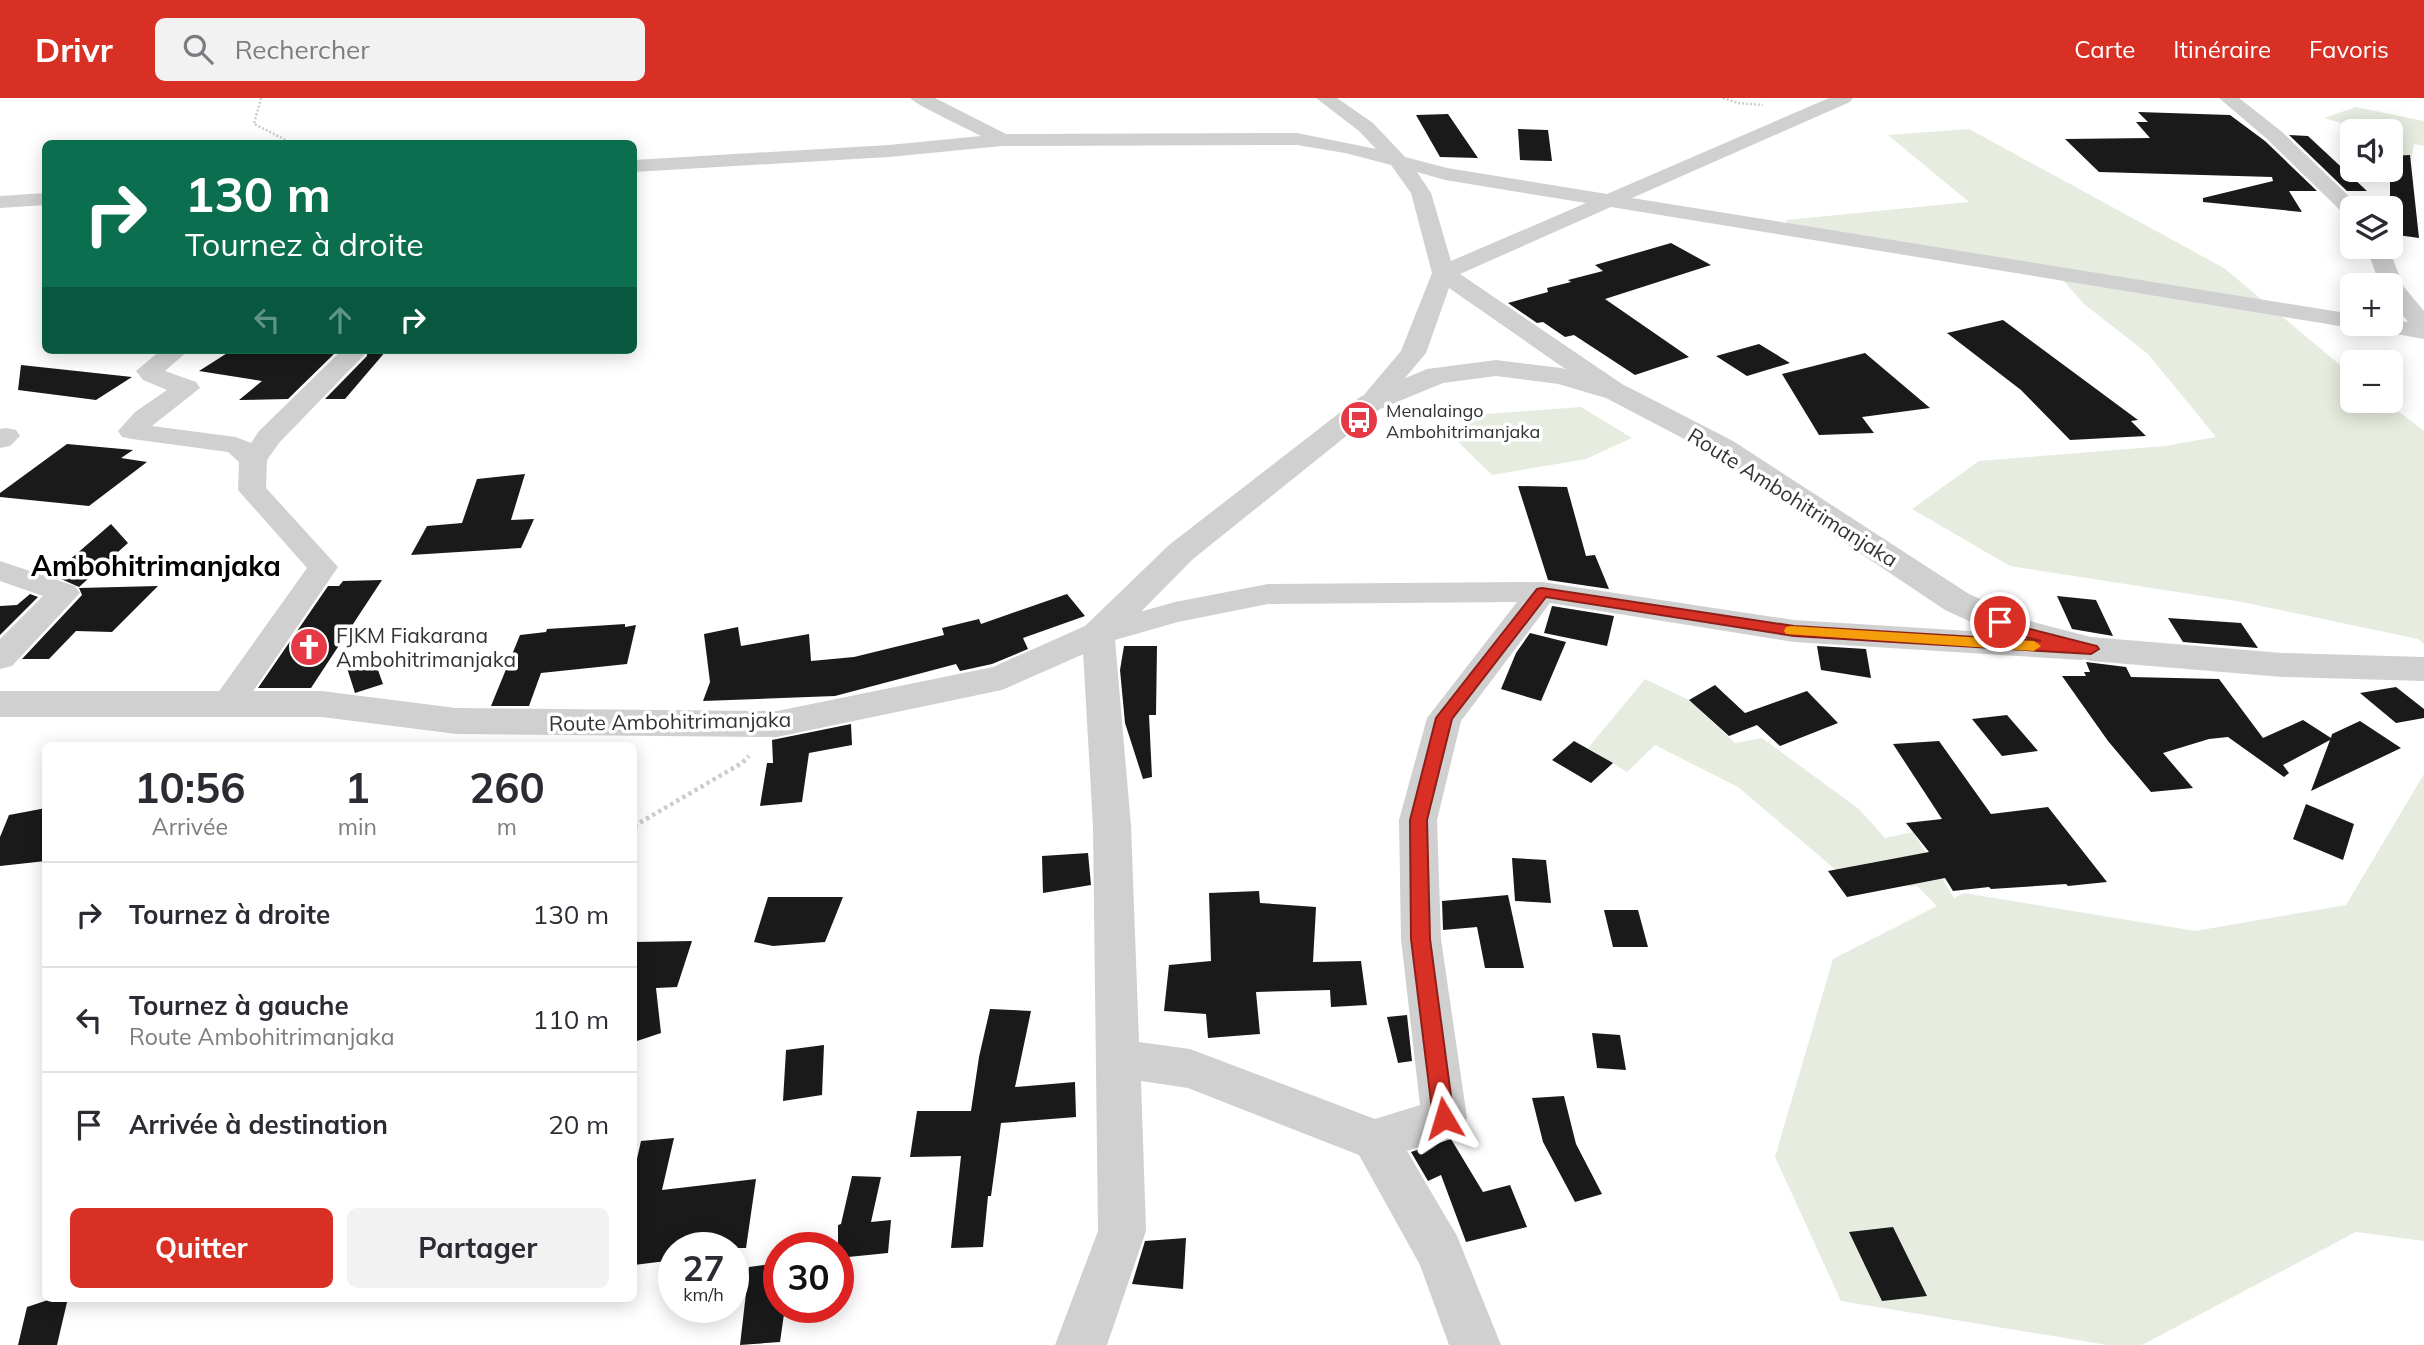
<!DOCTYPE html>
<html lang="fr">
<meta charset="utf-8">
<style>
:root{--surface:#fff;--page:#f2f2f3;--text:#2b2b33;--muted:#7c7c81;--line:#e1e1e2;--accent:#d93025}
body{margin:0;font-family:Mulish,sans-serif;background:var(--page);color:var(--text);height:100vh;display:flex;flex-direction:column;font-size:26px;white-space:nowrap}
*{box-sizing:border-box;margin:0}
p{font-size:23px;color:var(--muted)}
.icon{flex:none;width:38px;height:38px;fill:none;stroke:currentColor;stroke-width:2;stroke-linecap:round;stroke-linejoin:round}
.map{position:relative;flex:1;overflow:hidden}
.drawer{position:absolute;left:42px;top:644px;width:595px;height:560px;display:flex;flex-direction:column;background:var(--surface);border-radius:10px;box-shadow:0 4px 18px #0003}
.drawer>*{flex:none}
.guide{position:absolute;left:42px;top:42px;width:595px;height:214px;border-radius:10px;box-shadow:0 4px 18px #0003;background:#0b6e4f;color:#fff;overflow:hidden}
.fabs{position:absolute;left:2340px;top:21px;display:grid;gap:14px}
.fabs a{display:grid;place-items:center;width:63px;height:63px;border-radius:10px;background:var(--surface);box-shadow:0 4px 18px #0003;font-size:35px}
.speed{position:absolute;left:658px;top:1134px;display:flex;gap:14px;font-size:35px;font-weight:700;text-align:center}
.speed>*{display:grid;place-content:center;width:91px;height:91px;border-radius:50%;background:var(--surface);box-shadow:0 4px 18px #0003;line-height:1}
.speed small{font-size:18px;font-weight:400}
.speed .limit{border:10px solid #d22;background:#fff;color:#111}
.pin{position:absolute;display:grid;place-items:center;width:60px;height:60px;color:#fff;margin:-30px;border:4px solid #fff;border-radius:50%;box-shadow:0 2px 7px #0007}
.me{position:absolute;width:77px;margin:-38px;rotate:353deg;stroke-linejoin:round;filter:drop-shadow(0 0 5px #0008)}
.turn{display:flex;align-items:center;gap:24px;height:147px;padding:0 28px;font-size:32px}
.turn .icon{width:91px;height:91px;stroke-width:2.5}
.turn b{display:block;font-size:49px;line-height:60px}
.lanes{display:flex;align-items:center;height:66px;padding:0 28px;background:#0003;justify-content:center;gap:35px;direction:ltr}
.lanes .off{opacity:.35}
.eta{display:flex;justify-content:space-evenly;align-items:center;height:119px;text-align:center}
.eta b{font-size:42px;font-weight:700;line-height:49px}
.action{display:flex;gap:14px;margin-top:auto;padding:14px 28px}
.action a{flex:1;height:80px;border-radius:10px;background:var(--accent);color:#fff;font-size:28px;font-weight:700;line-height:80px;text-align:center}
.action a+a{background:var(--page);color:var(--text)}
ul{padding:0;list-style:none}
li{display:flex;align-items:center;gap:21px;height:105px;padding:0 28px;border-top:2px solid var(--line)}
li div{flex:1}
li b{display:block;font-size:26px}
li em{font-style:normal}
header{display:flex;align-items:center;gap:42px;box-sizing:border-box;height:98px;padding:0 35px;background:var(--accent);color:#fff}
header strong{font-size:33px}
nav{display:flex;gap:38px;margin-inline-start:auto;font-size:24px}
.search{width:490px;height:63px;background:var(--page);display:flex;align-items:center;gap:18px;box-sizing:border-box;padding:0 24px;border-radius:10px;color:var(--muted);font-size:26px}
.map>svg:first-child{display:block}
.green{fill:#e6ecdf}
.building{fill:#1a1a1a}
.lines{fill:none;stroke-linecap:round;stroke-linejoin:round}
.path-far1{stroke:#cdcdcd;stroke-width:2.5;stroke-dasharray:2 2;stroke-linecap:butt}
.path{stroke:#cdcdcd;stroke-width:4.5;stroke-dasharray:3.5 3.5;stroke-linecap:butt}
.minor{fill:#d0d0d0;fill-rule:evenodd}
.tertiary{fill:#d0d0d0;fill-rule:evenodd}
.route{fill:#d93025;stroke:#8d1f18;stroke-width:2}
.slow{fill:#f59e0b}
.labels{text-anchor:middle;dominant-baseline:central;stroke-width:7;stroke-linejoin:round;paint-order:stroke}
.far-poi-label{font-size:18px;fill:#333;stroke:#fff;text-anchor:start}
.street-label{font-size:21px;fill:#333;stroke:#fff}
.poi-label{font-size:21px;fill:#333;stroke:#fff;text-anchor:start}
.district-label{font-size:28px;font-weight:bold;fill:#000;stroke:#fff}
</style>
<header>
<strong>Drivr</strong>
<div class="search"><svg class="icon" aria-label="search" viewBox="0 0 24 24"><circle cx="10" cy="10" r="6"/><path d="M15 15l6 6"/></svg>Rechercher</div>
<nav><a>Carte</a><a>Itinéraire</a><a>Favoris</a></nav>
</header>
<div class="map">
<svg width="2424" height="1247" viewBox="0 0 2424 1247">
<rect width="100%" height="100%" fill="#fff"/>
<path class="green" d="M2356,9L2424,23V48L2414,46L2411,63L2391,58L2390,33H2369L2324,20Z
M1969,31L2224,170L2352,277V303H2385L2424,333V546L2418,541L2242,504L2010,468L1912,411L1979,363L2165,348L2216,339L2148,256L2084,206L2053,171L1788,128L1786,122L1969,104L1888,37Z
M1581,309L1632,340L1586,361L1492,377L1452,338L1473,317Z
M1645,581L1689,602L1735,645L1762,640L1859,711L1885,740L1913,734L1954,800L1964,795L2195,833L2346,807L2424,676V1143L2356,1134L2142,1247H2107L1841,1203L1775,1059L1833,861L1937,808L1917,788H1890L1836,772L1738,689L1655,647L1627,674L1588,650Z"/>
<path class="building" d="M2138,14L2230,17L2265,43L2317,93H2289L2302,114L2203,104V100L2273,83L2272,79L2099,74L2065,41L2150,40L2136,24H2148Z
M1448,16L1478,60L1440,59L1416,17Z
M1518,31L1548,32L1552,63L1520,62Z
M2289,37L2308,38L2367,93H2347Z
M2410,57L2419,140L2390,136V58Z
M1671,145L1711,167L1605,201L1689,259L1635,277L1574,237L1565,239L1543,224L1537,225L1508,205L1548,194L1547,190L1571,184L1568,182L1603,173L1595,167Z
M2003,222L2138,322L2131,323L2146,338L2070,342L2021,292L1947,235Z
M1759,246L1790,265L1747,278L1716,258Z
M232,252H322L316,256L335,255L288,301L239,302L262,283L199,273Z
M386,253L345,301H325L367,258V254Z
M1865,255L1930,310L1862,319L1874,335L1819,337L1782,276Z
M21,267L132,279L96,302L18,292Z
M67,346L133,352L121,360L147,364L89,408L0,399V395Z
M525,376L511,422L534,421L521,450L411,457L427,428L462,425L477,381Z
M1518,388L1567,389L1586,458L1595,457L1609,491L1548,482Z
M111,426L128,445L79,489L52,477Z
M382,482L311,590H258L328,488H339L343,483Z
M158,488L112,534L76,533L49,561H22L82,497L79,490Z
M30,496L38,499L0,537V508L17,507Z
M1067,496L1085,518L1023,540L1028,551L992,566L960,573L956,566L835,598L703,603L710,584L704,536L738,529L741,548L809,536L811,563L854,559L944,537L942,530L979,521L981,526Z
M2057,498L2096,502L2113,538L2072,531Z
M1552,508L1614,518L1607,548L1544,535Z
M2168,520L2241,525L2258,550L2183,544Z
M625,526V529L636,527L627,566L541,575L529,608H491L520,537L546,534L547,531Z
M1530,535L1566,544L1541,603L1501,591L1516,555Z
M1124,548H1157L1156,617H1149L1152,679L1143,681L1125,625L1120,572Z
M1817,548L1866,551L1871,580L1821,572Z
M374,561L383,586L355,595L347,570Z
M2086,564L2126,569L2131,579L2219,581L2263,640L2303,622L2331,640L2332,636L2360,623L2401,650L2311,693L2330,642L2283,667L2289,675L2284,679L2228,639L2209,641L2163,655L2193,690L2151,694L2108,643L2062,578H2086L2084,574H2090Z
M1715,587L1745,615L1807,593L1838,625L1780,648L1757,627L1729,638L1689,602Z
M2396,589L2424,611V620L2396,625L2360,595Z
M2007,617L2038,653L2002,658L1972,621Z
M851,626L852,647L809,655L802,704L760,708L767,665H773L772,642Z
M1574,643L1613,665L1591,685L1552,662Z
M1939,643L1991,716L2048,709L2107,784L2068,788L2066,786L1991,791L1989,789L1953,793L1945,780L1847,799L1828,773L1929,754L1906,725L1942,721L1893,646Z
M2306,706L2354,726L2343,762L2293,741Z
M46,710V763L0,768V739L9,717Z
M1088,755L1091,787L1043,795L1042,758Z
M1512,760L1546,762L1551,805L1515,803Z
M1259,793L1260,805L1316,809L1313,864L1361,863L1367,907L1331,909L1330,892L1256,894L1260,936L1208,940L1206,916L1164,913L1169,867L1211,863L1209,795Z
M1508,797L1524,870H1485L1477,829L1443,832L1442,803Z
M768,799H843L825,844L773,848L754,844Z
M1604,812H1638L1648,849H1613Z
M692,843L677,889L656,890L661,935L634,944V844Z
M990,911L1031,913L1015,989L1075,984L1076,1019L1001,1025L991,1098H988L983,1149L951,1150L961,1058L910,1059L917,1013H971L979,959Z
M1407,917L1412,963L1398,965L1387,919Z
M1592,935L1620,937L1626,972L1597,970Z
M824,947L822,997L783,1003L786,952Z
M1564,998L1576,1046L1602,1096L1575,1104L1543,1044L1532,1000Z
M674,1040L662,1092L756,1081L746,1150H674V1162L634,1167V1074L641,1043Z
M1451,1041L1483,1094L1510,1087L1527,1129L1466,1144L1441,1077L1428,1083L1411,1054Z
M852,1078L881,1079L871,1124L891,1122L888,1155L838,1160V1127L841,1126Z
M1893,1129L1927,1198L1882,1203L1849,1134Z
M1186,1140L1183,1191L1132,1186L1145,1143Z
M779,1165V1209H785L780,1244L740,1247L749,1169Z
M54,1200H68L57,1247H18L27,1209Z"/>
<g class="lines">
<path class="path-far1" d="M261,0L254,26L286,42
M1723,0L1738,5L1763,7"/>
<path class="path" d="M634,728L742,665L749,658"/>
<path class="minor" d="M910,0H935L1006,36L1297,35L1376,51L1359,33L1316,0H1337L1373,25L1405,59L1447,70L1607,96L1829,0H1853L1850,4L1632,100L2352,216V226H2390V222L2408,224L2390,202V187H2380L2366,149H2388L2404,189L2424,213V241C2410,239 2361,228 2352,230L1611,109L1460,176L1625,288L1629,294L1625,300L1616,302L1607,300L1449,190L1426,255L1379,311L1370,313L1361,311L1357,305L1401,253L1432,175L1411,95L1391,67L1345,55L1297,47L1002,48L889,59L634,74V62L889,47L981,38C968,31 916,7 910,0ZM1417,74L1445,82L1586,105L1451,163L1431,95Z
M2219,0H2239L2281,33L2361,110H2352V119L2345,117L2267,41Z
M46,95V107L0,110V98Z
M161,252H189L165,273L196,284L200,290L152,328L236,339L251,345L259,333L342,252H362L365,256L279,345L267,362L266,390L338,469L239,614L227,618L215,614L210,606L307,470L238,392L239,364L228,354L132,341L122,339L118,333L135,314L167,292L143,282L136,273Z
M6,330L16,332L20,338L10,348L0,350V331Z
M0,463L75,488L80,495L12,568L0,571V541L43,498L0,483Z
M1542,484L1794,522L2081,540L2093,543L2098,551L2093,559L2081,562L1794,544L1550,505L1461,623L1437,722L1441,841L1467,1020L1460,1035L1407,1053L1457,1138L1501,1247H1449L1420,1167L1359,1057L1188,990L1141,983L1146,1133L1107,1247H1055L1098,1133L1093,728L1082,536L1086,529L1175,504L1268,486ZM1517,504L1427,620L1399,722L1401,841L1420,1007L1375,1021L1190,951L1139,944L1131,728L1115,542L1178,524L1268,506Z"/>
<path class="tertiary" d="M1496,262L1561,270L1626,288L1733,343L1969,496L2033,524L2091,539L2282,555L2424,559V583L2282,579L2091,563L2008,541L1945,512L1711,355L1606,300L1558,286L1496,278L1443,285L1380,311L1193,461L1111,544L1002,592L777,639L456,636L322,619H0V593H322L456,610L777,613L993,569L1085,528L1169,447L1360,299L1427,271Z"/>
</g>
<path class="route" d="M1542,490L1794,528L2041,543C2025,539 2004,536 1992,524L2000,519L2026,530L2097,548L2099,551L2091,556L1794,538L1546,499L1452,621L1427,722L1430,841L1454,1020L1451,1027L1444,1030L1436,1027L1433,1020L1411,841L1410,722L1436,620L1537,491Z"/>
<path class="slow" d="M1791,528L2034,543L2041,548L2034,553L1786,536L1784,533L1786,529Z"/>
<defs>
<symbol id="bus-disc" viewBox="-11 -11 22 22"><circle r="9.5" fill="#e63946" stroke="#fff"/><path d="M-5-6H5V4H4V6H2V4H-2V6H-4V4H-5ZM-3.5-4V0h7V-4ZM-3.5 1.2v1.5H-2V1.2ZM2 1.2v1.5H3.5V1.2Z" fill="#fff"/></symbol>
<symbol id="church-disc" viewBox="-11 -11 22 22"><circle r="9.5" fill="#e63946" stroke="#fff"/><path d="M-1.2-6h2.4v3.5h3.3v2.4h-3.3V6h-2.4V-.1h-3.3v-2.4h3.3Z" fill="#fff"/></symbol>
</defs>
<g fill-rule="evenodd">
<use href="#bus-disc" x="1337" y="300" width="44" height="44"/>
<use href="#church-disc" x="287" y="527" width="44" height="44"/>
</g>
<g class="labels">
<g class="far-poi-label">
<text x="1386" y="312">Menalaingo<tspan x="1386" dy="21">Ambohitrimanjaka</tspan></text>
</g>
<g class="street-label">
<text transform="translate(1793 399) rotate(32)">Route Ambohitrimanjaka</text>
<text transform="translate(670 623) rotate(-1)">Route Ambohitrimanjaka</text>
</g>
<g class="poi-label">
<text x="336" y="537">FJKM Fiakarana<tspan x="336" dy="24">Ambohitrimanjaka</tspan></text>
</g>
<g class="district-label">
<text x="156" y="467">Ambohitrimanjaka</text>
</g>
</g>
</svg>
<div class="fabs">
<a><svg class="icon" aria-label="sound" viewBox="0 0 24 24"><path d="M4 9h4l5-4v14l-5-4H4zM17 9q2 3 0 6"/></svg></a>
<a><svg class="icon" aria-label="layers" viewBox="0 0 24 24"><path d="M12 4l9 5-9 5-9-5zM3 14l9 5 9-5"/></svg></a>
<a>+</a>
<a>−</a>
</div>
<div class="speed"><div>27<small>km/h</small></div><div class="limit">30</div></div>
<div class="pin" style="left:2000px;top:524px;background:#d93025"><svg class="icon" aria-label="arrive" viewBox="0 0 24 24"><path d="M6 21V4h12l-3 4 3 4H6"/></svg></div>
<svg class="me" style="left:1444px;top:1020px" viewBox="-20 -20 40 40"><path d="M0-17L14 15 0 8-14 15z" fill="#d93025" stroke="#fff" stroke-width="4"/></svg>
<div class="guide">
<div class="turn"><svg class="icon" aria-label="right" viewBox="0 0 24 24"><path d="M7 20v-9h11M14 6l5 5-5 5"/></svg><div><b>130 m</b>Tournez à droite</div></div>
<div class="lanes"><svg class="icon off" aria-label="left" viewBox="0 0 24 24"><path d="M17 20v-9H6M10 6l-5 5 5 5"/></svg><svg class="icon off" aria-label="ahead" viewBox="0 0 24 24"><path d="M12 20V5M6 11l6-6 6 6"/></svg><svg class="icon" aria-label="right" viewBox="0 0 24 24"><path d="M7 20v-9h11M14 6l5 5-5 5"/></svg></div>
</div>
<section class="drawer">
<div class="eta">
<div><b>10:56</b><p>Arrivée</p></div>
<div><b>1</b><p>min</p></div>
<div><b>260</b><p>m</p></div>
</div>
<ul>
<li><svg class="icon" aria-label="right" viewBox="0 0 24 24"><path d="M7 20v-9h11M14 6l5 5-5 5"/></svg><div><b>Tournez à droite</b></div><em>130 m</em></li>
<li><svg class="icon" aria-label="left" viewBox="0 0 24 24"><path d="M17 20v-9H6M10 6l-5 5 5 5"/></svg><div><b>Tournez à gauche</b><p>Route Ambohitrimanjaka</p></div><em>110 m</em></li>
<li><svg class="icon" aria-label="arrive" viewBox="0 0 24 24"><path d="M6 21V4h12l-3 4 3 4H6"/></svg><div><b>Arrivée à destination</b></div><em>20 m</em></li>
</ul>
<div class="action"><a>Quitter</a><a>Partager</a></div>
</section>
</div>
